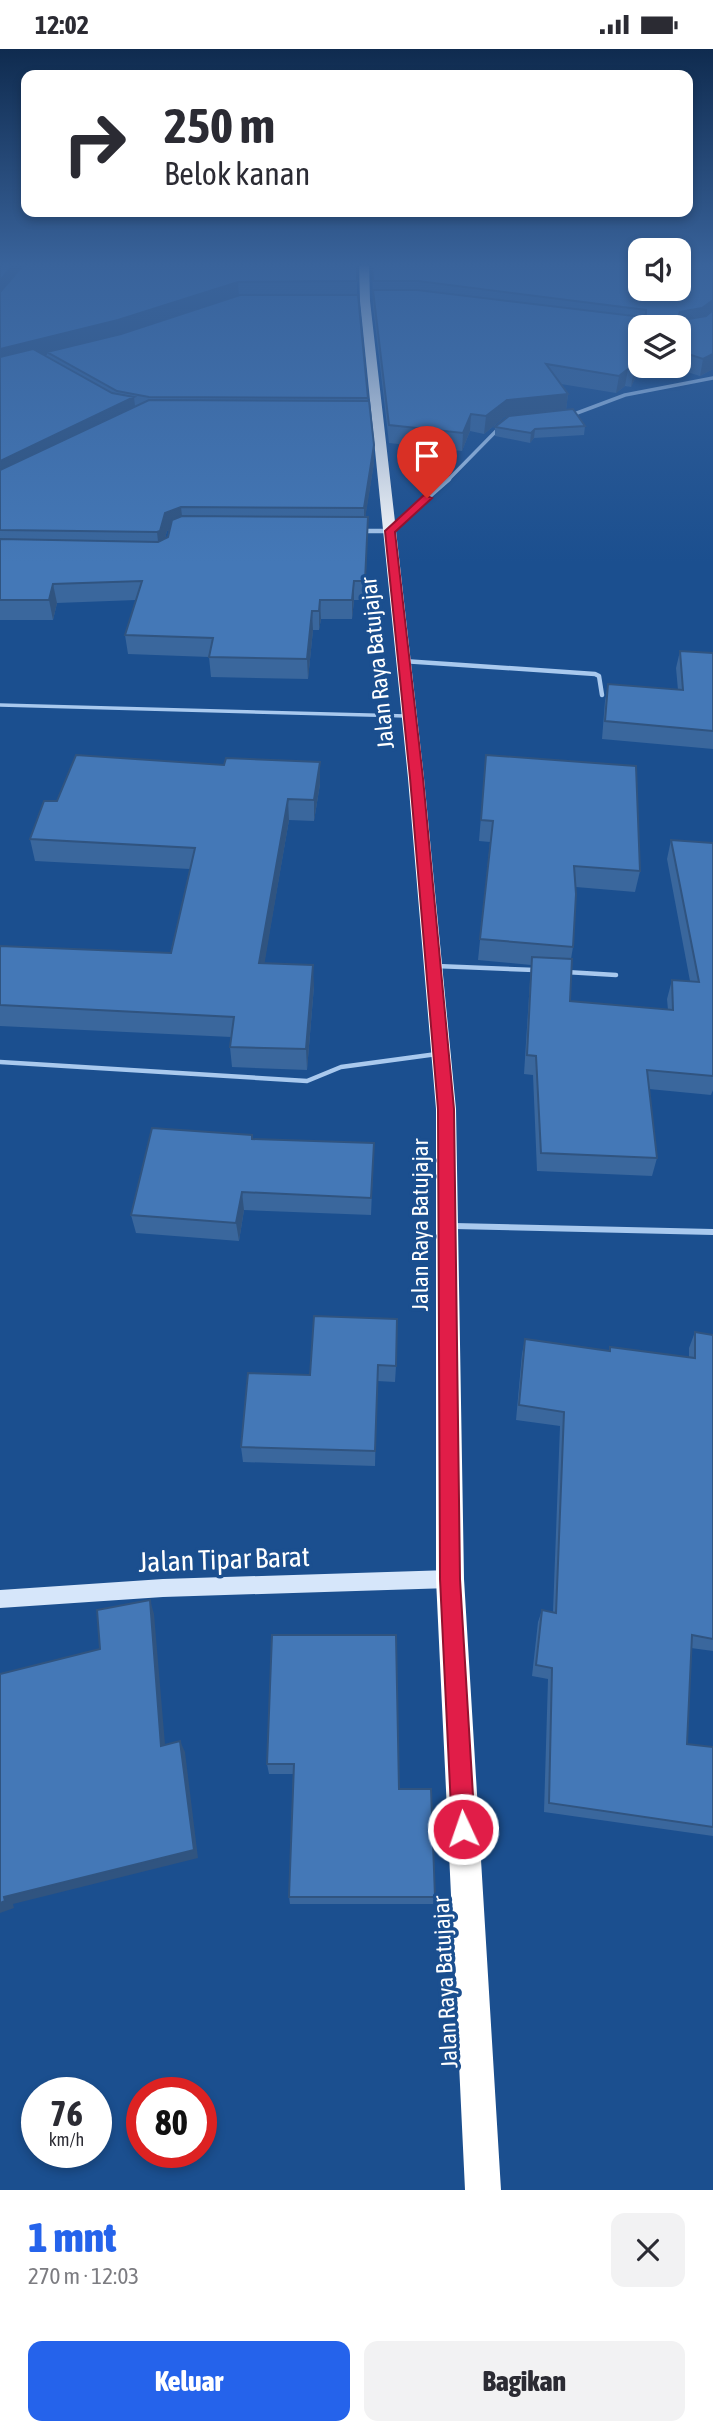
<!DOCTYPE html>
<html lang="id">
<meta charset="utf-8">
<style>
:root{--surface:#fff;--page:#f2f2f3;--text:#2b2b33;--muted:#7c7c81;--accent:#2563eb}
body{margin:0;font-family:"Asap Condensed",sans-serif;background:var(--page);color:var(--text);height:100vh;display:flex;flex-direction:column;font-size:26px;white-space:nowrap}
*{box-sizing:border-box;margin:0}
p{font-size:23px;color:var(--muted)}
.icon{flex:none;width:38px;height:38px;fill:none;stroke:currentColor;stroke-width:2;stroke-linecap:round;stroke-linejoin:round}
.map{position:relative;height:2141px;overflow:hidden}
.details{display:flex;flex-direction:column;background:var(--surface);flex:1}
.details>*{flex:none}
.banner{position:absolute;left:21px;top:21px;width:672px;height:147px;border-radius:14px;box-shadow:0 4px 10px #0003;background:#fff;color:var(--text);overflow:hidden}
.buttons{position:absolute;left:628px;top:189px;display:grid;gap:14px}
.buttons a{display:grid;place-items:center;width:63px;height:63px;border-radius:14px;background:var(--surface);box-shadow:0 4px 10px #0003;font-size:35px}
.speed{position:absolute;left:21px;top:2028px;display:flex;gap:14px;font-size:35px;font-weight:700;text-align:center}
.speed>*{display:grid;place-content:center;width:91px;height:91px;border-radius:50%;background:var(--surface);box-shadow:0 4px 10px #0003;line-height:1}
.speed small{font-size:18px;font-weight:400}
.speed .limit{border:10px solid #d22;background:#fff;color:#111}
.pin{position:absolute;display:grid;place-items:center;width:60px;height:60px;color:#fff;margin:-72px -30px;border-radius:50% 50% 50% 0;rotate:-45deg;box-shadow:0 0 7px #0007}
.pin .icon{rotate:45deg}
.me{position:absolute;width:77px;margin:-38px;rotate:357deg;stroke-linejoin:round;filter:drop-shadow(0 0 5px #0008)}
.turn{display:flex;align-items:center;gap:24px;height:147px;padding:0 28px;font-size:32px}
.turn .icon{width:91px;height:91px;stroke-width:2.5}
.turn b{display:block;font-size:49px;line-height:60px}
.round{display:grid;place-items:center;flex:none;width:74px;height:74px;border-radius:14px;background:var(--page)}
.head{display:flex;align-items:center;justify-content:space-between;height:119px;padding:0 28px}
h1{font-size:42px;font-weight:800;line-height:52px;color:var(--accent)}
.button{display:flex;gap:14px;margin-top:auto;padding:14px 28px}
.button a{flex:1;height:80px;border-radius:14px;background:var(--accent);color:#fff;font-size:28px;font-weight:800;line-height:80px;text-align:center}
.button a+a{background:var(--page);color:var(--text)}
.status{display:flex;justify-content:space-between;align-items:center;height:49px;padding:0 35px;background:var(--surface);direction:ltr}
.status svg{height:19px;fill:currentColor}
.map>svg:first-child{display:block}
.lines{fill:none;stroke-linecap:round;stroke-linejoin:round}
.lane-far2{stroke:#a9c9ee;stroke-width:3.5}
.lane-far1{stroke:#a9c9ee;stroke-width:4.5}
.lane{stroke:#a9c9ee;stroke-width:6}
.street-far1{stroke:#a9c9ee;stroke-width:3.5}
.street{stroke:#a9c9ee;stroke-width:4.5}
.secondary{fill:#d6e6fa;fill-rule:evenodd}
.highway{fill:#fff;fill-rule:evenodd}
.wall{fill:#3a679d;fill-rule:evenodd}
.shaded-wall{fill:#305480}
.building{fill:#4478b7;stroke:#305480;stroke-width:2}
.route{fill:#e11d48;stroke:#92132f;stroke-width:2}
.labels{text-anchor:middle;dominant-baseline:central;stroke-width:7;stroke-linejoin:round;paint-order:stroke}
.street-label{font-size:23px;fill:#fff;stroke:#1b4f8f}
.near-street-label{font-size:28px;fill:#fff;stroke:#1b4f8f}
</style>
<div class="status"><b>12:02</b><svg viewBox="0 0 49 12"><path d="M0 12V9h3v3zM5 12V6h3v6zM10 12V3h3v9zM15 12V0h3v12zM26 1h20v11H26zM47 4h2v5h-2z"/></svg></div>
<div class="map">
<svg width="713" height="2141" viewBox="0 0 713 2141">
<rect width="100%" height="100%" fill="#1b4f8f"/>
<g class="lines">
<path class="lane-far2" d="M0,656L406,667"/>
<path class="lane-far1" d="M436,917L535,921
M566,923L616,926
M0,1013L307,1032L341,1018L437,1005"/>
<path class="lane" d="M454,1177L713,1183"/>
<path class="street-far1" d="M569,367L625,346L713,329
M447,432L503,375"/>
<path class="street" d="M358,482H390L449,430
M403,612L595,625L599,627L602,646"/>
<path class="secondary" d="M450,1521L456,1524L459,1530L456,1536L450,1539L163,1548L0,1559V1541L163,1530Z"/>
<path class="highway" d="M359,214H369L370,252L424,729L456,1060L464,1530L501,2141H465L436,1530V1060L408,729L360,252Z"/>
</g>
<path class="wall" d="M0,214H357V246L374,414L365,468H368L365,551H354L352,570H321L319,581H313L308,630L211,628L209,608L128,605L125,586L136,551L57,554L53,571H0ZM170,481L168,488L165,489L167,482Z
M372,214H713V320L700,327L668,317H679V278H640V317H652L650,320L640,319L631,338L625,337L616,344L561,335L568,345L566,361L585,377L584,386L534,389L530,394L495,387V378L508,368H505L484,385L470,382L462,402L389,394L373,257Z
M680,602L713,604V700L602,690L605,652L608,635L678,641L676,619Z
M486,706L640,822L635,843L576,838L573,898L571,910L570,952L668,961L667,950L672,931L690,932L667,810L671,791L713,794V1041L711,1046L649,1040L657,1109L652,1127L537,1122L533,1026L524,1025L531,916L478,911L490,793L479,792Z
M320,713V735L314,772L289,771L264,914L314,937L307,1021L232,1018L230,998L231,988L0,977V897L171,904L190,820L35,812L30,790L224,716Z
M253,1090L374,1094L371,1166L244,1161L239,1192L136,1184L131,1166Z
M314,1267L396,1317L395,1333L377,1332L375,1417L243,1413L241,1398L310,1326Z
M695,1283L713,1286V1602L691,1599L687,1695L713,1698V1787L544,1763L548,1630L532,1627L538,1573L542,1561L553,1563L560,1377L516,1371L522,1305L525,1290L609,1302L610,1298L689,1308V1299Z
M272,1586L399,1740L435,1848L433,1855H290L289,1848L293,1725H269L267,1715Z"/>
<path class="shaded-wall" d="M15,214H31L0,250V231Z
M238,233L239,249L120,288L47,303V306L0,317V300Z
M713,251V266L679,279L678,268L680,263Z
M713,305V320L700,327L703,310Z
M640,307V319L631,338L634,320Z
M628,320L625,337L616,344L619,327Z
M568,345L566,362L505,368L484,385L486,367L507,351Z
M134,348L136,366L0,432V412Z
M471,365L470,382L462,402L463,384Z
M535,380L534,389L530,394L531,384Z
M374,396V414L364,477V459Z
M181,458L183,476L167,482L162,501L159,502L157,483L165,464Z
M354,532V551L352,570V551Z
M53,535L57,554L53,571L49,551Z
M320,551L321,570L319,581V562Z
M312,562L313,581L308,630L307,610Z
M320,713V735L314,772V751Z
M288,750L289,771L261,935L259,914Z
M313,916L314,937L307,1021L306,1000Z
M242,1143L244,1161L239,1192L236,1174Z
M150,1551L154,1565L166,1707L161,1697Z
M180,1692L185,1703L198,1809L13,1855L14,1859L0,1864V1854L4,1848Z"/>
<path class="building" d="M0,214H15L0,231Z
M25,214H357V232L238,233L118,271L0,300V243Z
M372,214H640V240H679V214H713V251L702,259L680,263L678,268L683,271L706,267L713,261V305L703,310L679,302V278H640V307L634,320H628L619,327L546,315L568,345L507,351L486,367L471,365L463,384L389,376L373,241H417L642,268L646,265V261L418,232H373Z
M240,246H358L368,349L149,348L117,342L47,303L121,285Z
M33,300L112,344L134,348L0,412V308Z
M149,351L369,352L374,396L364,459L181,458L165,464L160,482L157,483L0,481V421Z
M573,360L585,377L535,380L531,384L495,378L509,367Z
M182,467L368,468L365,532H354L352,551H320L319,562H312L307,610L209,608L213,589L125,586L142,532L53,535L49,551H0V490L158,493L168,488L172,471Z
M680,602L713,604V682L605,672L608,635L683,641Z
M76,706L224,716L226,709L320,713L314,751L288,750L259,914L313,916L306,1000L230,998L234,968L0,956V897L171,904L195,799L30,790L44,752H57Z
M486,706L636,717L640,822L574,817L576,845L573,898L480,890L493,772L481,771Z
M671,791L713,794V1027L647,1021L657,1109L541,1104L536,1007L527,1006L532,908L572,910L570,952L673,961L672,931L699,933Z
M152,1079L252,1086V1090L374,1094L371,1149L242,1143L236,1174L131,1166Z
M314,1267L397,1270L396,1317L378,1316L375,1402L241,1398L248,1324L310,1326Z
M695,1283L713,1286V1590L692,1586L687,1695L713,1698V1778L549,1754L552,1619L536,1616L542,1561L556,1564L564,1363L519,1356L525,1290L610,1302V1298L695,1309Z
M150,1551L161,1697L180,1692L194,1801L4,1848L5,1852L0,1854V1625L100,1600L97,1561Z
M272,1586H396L399,1740H431L435,1848H289L294,1715H267Z"/>
<linearGradient id="sky" x2="0" y2="1"><stop stop-color="#0f2b4f"/><stop offset="0.42" stop-color="#39639b"/><stop offset="1" stop-color="#39639b" stop-opacity="0"/></linearGradient>
<rect width="713" height="514" fill="url(#sky)"/>
<path class="route" d="M424,446L432,449L395,483L423,729L454,1060L460,1530L475,1780L472,1788L463,1791L455,1788L452,1780L440,1530L438,1060L410,729L385,482Z"/>
<g class="labels">
<g class="street-label">
<text transform="translate(377 614) rotate(-96)">Jalan Raya Batujajar</text>
<text transform="translate(420 1176) rotate(-90)">Jalan Raya Batujajar</text>
<text transform="translate(445 1933) rotate(-93)">Jalan Raya Batujajar</text>
</g>
<g class="near-street-label">
<text transform="translate(224 1510) rotate(-2)">Jalan Tipar Barat</text>
</g>
</g>
</svg>
<div class="buttons">
<a><svg class="icon" aria-label="sound" viewBox="0 0 24 24"><path d="M4 9h4l5-4v14l-5-4H4zM17 9q2 3 0 6"/></svg></a>
<a><svg class="icon" aria-label="layers" viewBox="0 0 24 24"><path d="M12 4l9 5-9 5-9-5zM3 14l9 5 9-5"/></svg></a>
</div>
<div class="speed"><div>76<small>km/h</small></div><div class="limit">80</div></div>
<div class="pin" style="left:427px;top:449px;background:#d93025"><svg class="icon" aria-label="arrive" viewBox="0 0 24 24"><path d="M6 21V4h12l-3 4 3 4H6"/></svg></div>
<svg class="me" style="left:463px;top:1780px" viewBox="-20 -20 40 40"><circle r="17" fill="#e11d48" stroke="#fff" stroke-width="3"/><path d="M0-11L8 9 0 5-8 9z" fill="#fff"/></svg>
<div class="banner">
<div class="turn"><svg class="icon" aria-label="right" viewBox="0 0 24 24"><path d="M7 20v-9h11M14 6l5 5-5 5"/></svg><div><b>250 m</b>Belok kanan</div></div>
</div>
</div>
<section class="details">
<div class="head"><div><h1>1 mnt</h1><p>270 m · 12:03</p></div><a class="round"><svg class="icon" aria-label="close" viewBox="0 0 24 24"><path d="M6 6l12 12M18 6L6 18"/></svg></a></div>
<div class="button"><a>Keluar</a><a>Bagikan</a></div>
</section>
